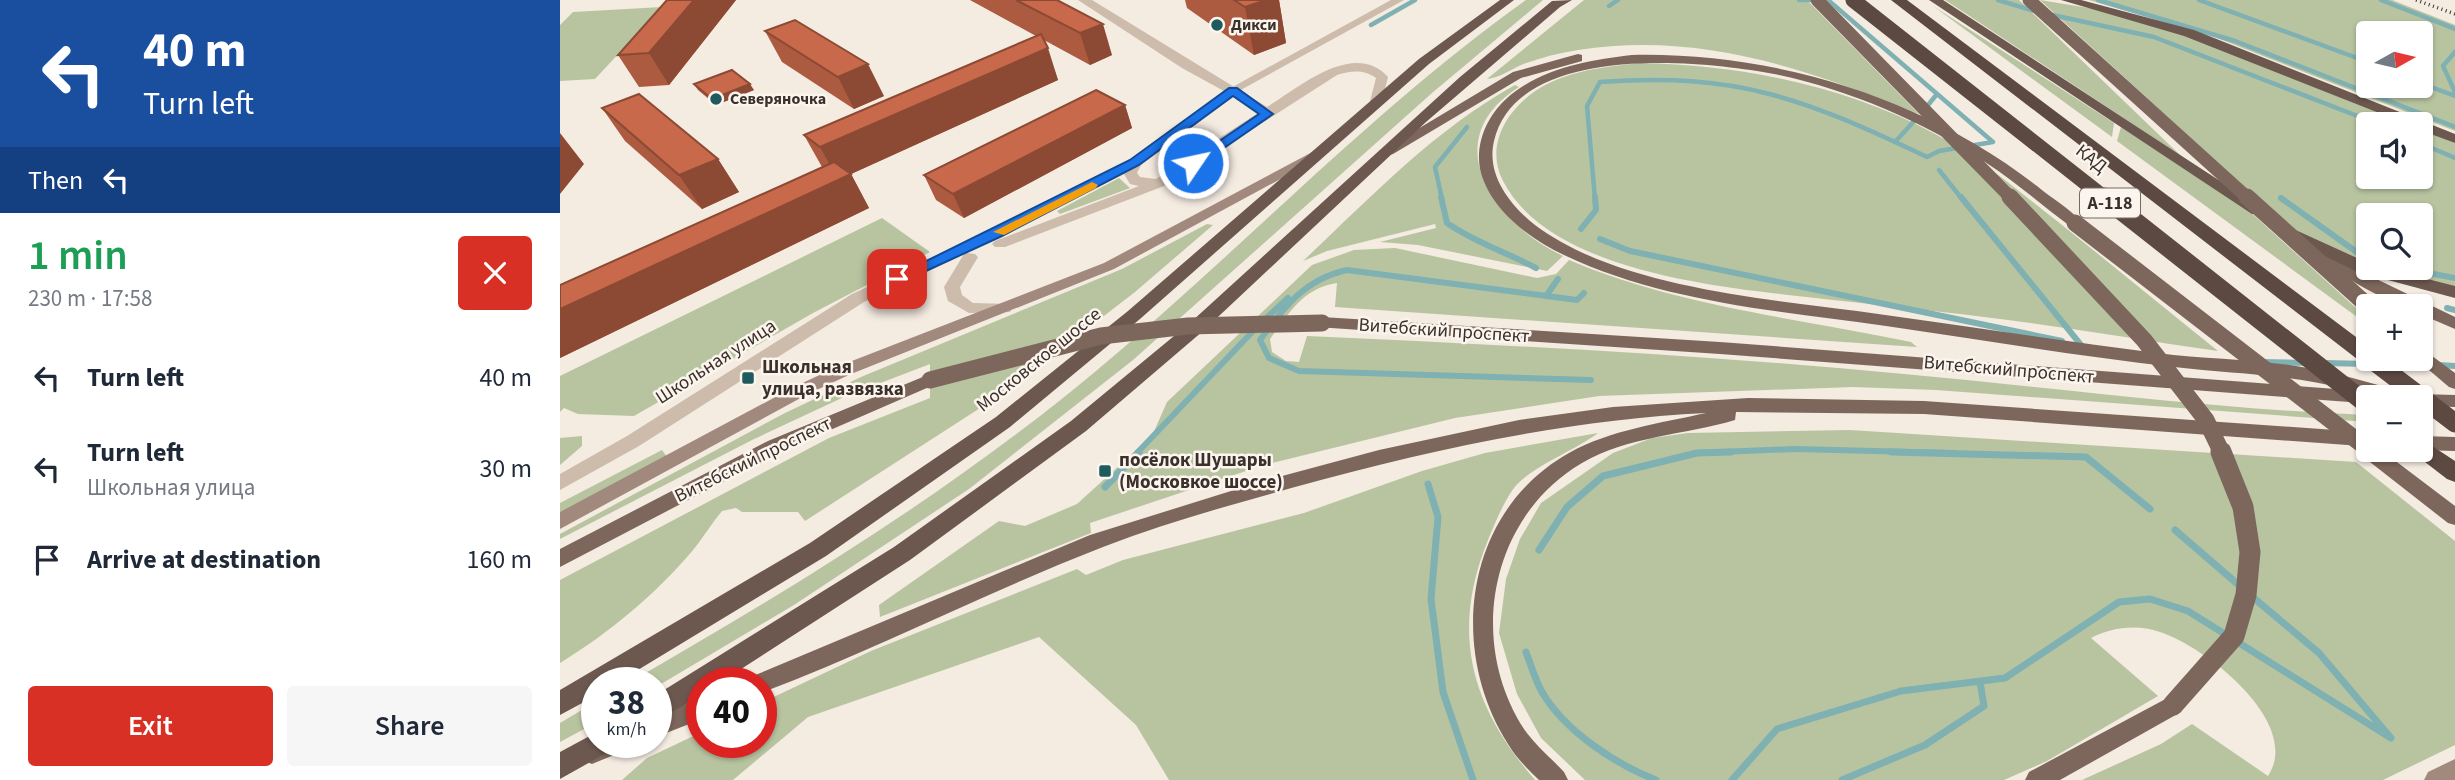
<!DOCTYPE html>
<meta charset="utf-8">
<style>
:root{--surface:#fff;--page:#f6f6f7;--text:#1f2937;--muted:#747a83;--accent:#d93025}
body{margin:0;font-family:"Source Sans 3",sans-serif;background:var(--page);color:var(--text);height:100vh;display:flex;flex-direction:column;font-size:26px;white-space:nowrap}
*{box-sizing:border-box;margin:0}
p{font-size:23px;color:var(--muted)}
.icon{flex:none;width:38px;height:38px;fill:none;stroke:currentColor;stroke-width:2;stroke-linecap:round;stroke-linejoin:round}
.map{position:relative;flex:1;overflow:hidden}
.details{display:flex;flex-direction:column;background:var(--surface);width:560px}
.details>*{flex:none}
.banner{background:#1a4fa0;color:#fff;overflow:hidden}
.needle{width:46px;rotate:82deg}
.controls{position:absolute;left:1796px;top:21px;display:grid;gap:14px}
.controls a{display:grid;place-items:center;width:77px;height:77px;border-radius:7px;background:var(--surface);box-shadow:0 2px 5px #0004;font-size:35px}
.speed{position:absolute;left:21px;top:667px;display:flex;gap:14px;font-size:35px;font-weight:700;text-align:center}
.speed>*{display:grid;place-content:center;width:91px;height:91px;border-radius:50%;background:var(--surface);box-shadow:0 2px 5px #0004;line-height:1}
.speed small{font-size:18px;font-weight:400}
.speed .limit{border:10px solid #d22;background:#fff;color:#111}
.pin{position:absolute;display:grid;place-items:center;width:60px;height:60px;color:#fff;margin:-30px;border-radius:14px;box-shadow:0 4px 10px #0006}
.me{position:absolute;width:77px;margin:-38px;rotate:56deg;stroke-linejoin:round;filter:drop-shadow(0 0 5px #0008)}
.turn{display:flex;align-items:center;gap:24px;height:147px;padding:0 28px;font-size:32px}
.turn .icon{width:91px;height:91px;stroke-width:2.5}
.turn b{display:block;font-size:49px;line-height:60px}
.then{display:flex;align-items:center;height:66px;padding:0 28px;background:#0003;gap:14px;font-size:26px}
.round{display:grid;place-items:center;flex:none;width:74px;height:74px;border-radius:7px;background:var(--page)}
.overview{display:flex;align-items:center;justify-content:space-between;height:119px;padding:0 28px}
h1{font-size:42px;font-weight:600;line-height:52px;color:#1e9e55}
.action{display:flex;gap:14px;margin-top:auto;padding:14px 28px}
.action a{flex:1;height:80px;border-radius:7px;background:var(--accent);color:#fff;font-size:28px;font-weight:600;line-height:80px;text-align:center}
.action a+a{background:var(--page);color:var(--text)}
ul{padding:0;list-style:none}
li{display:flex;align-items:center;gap:21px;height:91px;padding:0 28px}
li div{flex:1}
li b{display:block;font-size:26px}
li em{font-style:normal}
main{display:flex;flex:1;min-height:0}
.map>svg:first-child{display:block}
.green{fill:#b8c4a0;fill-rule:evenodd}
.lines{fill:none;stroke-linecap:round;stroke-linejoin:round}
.stream-far2{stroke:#7fb0b2;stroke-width:4.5}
.stream-far1{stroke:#7fb0b2;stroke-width:6}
.stream{stroke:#7fb0b2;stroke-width:7}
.minor{fill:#cdbbac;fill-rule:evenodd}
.tertiary{fill:#cdbbac;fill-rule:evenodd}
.secondary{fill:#a18a7d;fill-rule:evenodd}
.primary{fill:#7d675c;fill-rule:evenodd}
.trunk{fill:#6c584f;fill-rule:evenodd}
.motorway{fill:#5c4a42;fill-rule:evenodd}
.rail{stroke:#3b302b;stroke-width:3.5;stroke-dasharray:1 3.5;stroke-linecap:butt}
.primary-bridge-far2{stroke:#7d675c;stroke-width:13}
.primary-bridge-far1{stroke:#7d675c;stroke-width:17}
.primary-bridge{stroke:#7d675c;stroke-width:21}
.motorway-bridge-far1{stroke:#5c4a42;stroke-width:15}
.motorway-bridge{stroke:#5c4a42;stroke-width:19}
.wall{fill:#ac5a40}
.shaded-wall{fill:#8c4a34}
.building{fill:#c8694b;stroke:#8c4a34;stroke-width:2}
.route{fill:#1a73e8;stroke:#114b97;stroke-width:2}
.slow{fill:#f59e0b}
.poi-dot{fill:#1f5a5e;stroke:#fbf5ee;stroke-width:2.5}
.labels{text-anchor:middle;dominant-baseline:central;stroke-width:5;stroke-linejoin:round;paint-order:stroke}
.far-poi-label{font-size:16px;font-weight:bold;fill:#3b302b;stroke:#fbf5ee;text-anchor:start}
.shield{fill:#fbf5ee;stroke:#756b66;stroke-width:2}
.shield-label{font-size:18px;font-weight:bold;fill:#3b302b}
.street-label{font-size:19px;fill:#3b302b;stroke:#fbf5ee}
.poi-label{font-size:19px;font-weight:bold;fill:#3b302b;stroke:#fbf5ee;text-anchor:start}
</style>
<main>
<section class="details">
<div class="banner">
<div class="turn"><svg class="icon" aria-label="left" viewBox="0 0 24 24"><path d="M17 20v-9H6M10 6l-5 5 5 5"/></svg><div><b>40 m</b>Turn left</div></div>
<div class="then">Then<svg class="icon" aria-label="left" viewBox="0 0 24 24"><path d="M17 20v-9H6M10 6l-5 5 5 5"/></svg></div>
</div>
<div class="overview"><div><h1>1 min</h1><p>230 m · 17:58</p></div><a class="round" style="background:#d93025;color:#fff"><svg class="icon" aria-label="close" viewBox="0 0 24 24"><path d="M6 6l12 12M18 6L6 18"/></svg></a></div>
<ul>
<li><svg class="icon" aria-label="left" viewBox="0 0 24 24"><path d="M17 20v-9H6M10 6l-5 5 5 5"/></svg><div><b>Turn left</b></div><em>40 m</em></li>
<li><svg class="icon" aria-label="left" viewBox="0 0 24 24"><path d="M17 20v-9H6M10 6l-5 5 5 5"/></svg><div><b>Turn left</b><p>Школьная улица</p></div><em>30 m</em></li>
<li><svg class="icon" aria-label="arrive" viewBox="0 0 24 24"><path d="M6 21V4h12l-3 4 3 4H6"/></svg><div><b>Arrive at destination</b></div><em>160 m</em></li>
</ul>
<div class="action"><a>Exit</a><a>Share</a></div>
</section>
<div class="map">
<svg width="1895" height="780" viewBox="0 0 1895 780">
<rect width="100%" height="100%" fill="#f4ebe1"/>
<path class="green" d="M966,0H983L872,93L573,360L409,489L234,605L96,687V682H70C232,589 392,491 536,371C681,250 812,110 966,0Z
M1024,0H1247L1359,114C1247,69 1140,31 1018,50C999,53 979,58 961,65C950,70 939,78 927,79Z
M1385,0H1459L1621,156L1408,15Z
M1480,0L1535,9L1634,38L1850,124H1808V177H1860V129L1895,143V287L1820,268H1860V215H1808V264L1728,227Z
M1529,0H1832L1895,25V131L1652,36ZM1808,33H1860V86H1808Z
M1373,6L1554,123L1552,137Z
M102,7L35,79L0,81V25L13,12Z
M1081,63C1182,65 1288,86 1377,135C1421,158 1458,191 1497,221C1551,264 1604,308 1658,351C1588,341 1518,329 1448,320C1387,312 1326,306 1264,299C1170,288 992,275 943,181C928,152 940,122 963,101C993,72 1041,67 1081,63Z
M955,85L959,87C874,141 935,224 1003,256L987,271L858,245L820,242L876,228L875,224L767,251L743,261C810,198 874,130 955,85Z
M1561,127L1686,208L1808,319V325L1557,141Z
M559,178L570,188L500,214L497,211Z
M322,218L370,252L253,313L74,416L18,414L4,408L0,412V376Z
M647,224L653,225L575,292L448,390L245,521L238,512H182L176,508L162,511C151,524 143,538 133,550C96,594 49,633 0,663V580L269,438L370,398V364L284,397L192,440L0,539V534L225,413L301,377L562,269Z
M835,248L977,278L996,274L1009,260C1117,306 1236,318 1351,342L1357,347L775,307L777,283C743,288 729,313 710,339L712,352L726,361L739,362L747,336C946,345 1145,355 1344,374C1499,388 1653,409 1808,415V422L1376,390L1293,387L1039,396L895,418L704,465L530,523L531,533L320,617L319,605L439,521L465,526L517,504L592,436L607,402L752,265L794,250Z
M1290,430L1796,462L1895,541V745L1823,780H1522L1601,744L1632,724L1708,776C1743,723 1646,647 1600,632C1577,624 1552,627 1531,638L1598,696L1487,761L1444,780H1025L981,738L957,694L939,633L946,579L960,539L981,503L1053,453L1092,438L1128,433Z
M1038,433C1016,450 970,467 954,488C943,503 935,523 928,540C890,633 911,706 975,780H609L576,725L479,637L248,717L173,780H62L87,758L142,732V742H201V703L311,651L517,569L526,575L563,560L744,513L862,471L925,453Z
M22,436V446L0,465V438Z
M102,450L107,457L0,515V503Z
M37,701V722L0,742V723Z"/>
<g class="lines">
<path class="stream-far2" d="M1239,0H1255
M1438,0L1478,12
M1538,0L1675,41L1895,127
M1639,0L1808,62
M1821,0L1895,29
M1049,6L1058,0
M1488,14L1594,37L1818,124
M811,25L855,0
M1895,52L1883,66L1895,92
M1860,83L1895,96
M1364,110L1377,94
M1335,142L1357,118
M1860,143L1895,158
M1379,170L1402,199
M882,199L875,167L907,127
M1035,199L1027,106L1040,82C1178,72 1245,99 1367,157L1379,151L1433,142L1268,0"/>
<path class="stream-far1" d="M881,197L887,223C914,242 946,252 976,268
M1401,197L1521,345
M1721,198L1798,253L1808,256
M1021,229L1036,210L1035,197
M1040,239L1070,251L1502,341
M1842,268L1895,278
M1024,293L1017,300L787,270C745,279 724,307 700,340L709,358L739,371L1031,380
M986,296L998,279
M1887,308L1895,310
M703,321L728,298
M1701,362L1746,363
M1764,363L1809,364
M1827,364L1868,365
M1879,365L1895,366
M577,453L695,329
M1135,453L1235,449L1394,453"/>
<path class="stream" d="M1331,452L1526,457L1590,509
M868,484L878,517L871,599L883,692L913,780
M545,487L579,452
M1615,530L1681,587
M979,550L1007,507L1043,476L1137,453L1171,452
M966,652C971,665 975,680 982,692C1005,731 1055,764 1096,780
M1172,780L1217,729L1341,691L1445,678L1559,602L1590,599L1628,611L1831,738L1759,653L1689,594
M1282,780L1365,745L1424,706L1420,682"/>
<path class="minor" d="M831,0H844L677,92L667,90Z"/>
<path class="tertiary" d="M518,0H532L707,107C738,88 794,39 828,77L821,105L815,109L809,105L816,78C803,69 791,71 777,75L604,186L445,247H435L432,244L435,241L579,186L570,184L564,174L407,253L415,254L418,257L400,287L402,295L413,303L450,304L452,308L450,312L409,313L388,301L384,287L404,254L304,302L79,446L0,490V474L67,436L292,294L432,230L570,160L664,91L622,68ZM673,96L698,113L596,179L580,177L577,173L581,165Z"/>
<path class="secondary" d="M758,149L763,150V156L554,269L291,374L248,394L0,529V512L236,386L279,366L544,263Z
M1895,759V780H1864L1868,772Z"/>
<path class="primary" d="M1018,54L1022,55V61L961,78L833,154L828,155L821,151L953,72Z
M1072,55C1215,52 1363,97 1477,186C1491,198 1511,209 1522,223L1520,226H1510C1481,205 1455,181 1425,162C1362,121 1287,89 1214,74C1141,60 957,42 934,141C926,175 950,205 975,225C1056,286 1198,298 1297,311C1397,325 1497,340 1597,353C1644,359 1690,359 1736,366C1772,371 1806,382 1840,391L1849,397L1810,396L1808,402L1802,403L1160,354L756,327L754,323L756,319L762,317L1160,342L1789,390C1731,374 1673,374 1614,367C1517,356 1421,340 1326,326C1218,311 1103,302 1004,255C970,239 932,211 921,173C914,146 926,118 945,100C978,69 1028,60 1072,55Z
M1750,241L1804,273L1895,317V329L1860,314V306C1822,306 1776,270 1745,249L1742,246Z
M1860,347L1895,373V389L1889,387L1856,359H1860Z
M370,374L379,380L376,384L222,451L0,567V549L208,441Z
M1860,394L1895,395V407L1860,406V397H1853Z
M1188,398L1364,401L1803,432L1808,434V450H1821L1895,506V525L1888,523L1801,455L1799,450L1801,446L1364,414L1176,412L1175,420C1125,435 1068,436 1022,463C930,517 907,641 964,729C975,745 991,758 1004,772L1008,780H979C968,769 956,758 948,744C887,648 905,511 1009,453C1050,430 1101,423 1146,413C1006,420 870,450 735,487C670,505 605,523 543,547C427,592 317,649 201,693V682H190L193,676L530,535L703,481L819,450L959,420L1053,407Z
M1860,436L1895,437V451L1859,450Z
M1613,695L1621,698L1624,705L1621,712L1500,780H1465L1469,772Z
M142,698V719L96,737V715Z
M37,740V742H70L66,750L32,764L24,761L20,753L24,745Z"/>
<path class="trunk" d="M940,0H954L869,64L580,319L450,427L266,556L58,682H37V695L0,715V690L250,543L436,417L568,311L859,59Z
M1012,0L1000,7L866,122L643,331L526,431L350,560L161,682H142V695L96,721V695L334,547L511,421L631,322L900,77L992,1Z
M1369,0H1383L1706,211L1704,214H1692Z
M1501,0H1521L1634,30L1895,134V143L1860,130V124H1847L1624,36Z
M1729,227L1808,263V268H1824L1895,286V298L1798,272L1723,236L1721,232L1723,228Z
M37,732V742H54L50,751L0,779V752Z"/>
<path class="motorway" d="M1331,0H1347L1808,346V359H1817L1815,362H1801Z
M1860,438L1895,461V482L1887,479L1852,452L1851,450H1860Z"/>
<path class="rail" d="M1856,0L1895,14"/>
<path class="primary-bridge-far2" d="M1257,0L1452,199
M1469,0L1689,199"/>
<path class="primary-bridge-far1" d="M1450,197L1584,340L1646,420L1662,453
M1687,197L1808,306
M1515,223L1808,449
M370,380L541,336L628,326L762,323"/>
<path class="primary-bridge" d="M1613,705L1674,636L1686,595L1690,552L1683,507L1661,452"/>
<path class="motorway-bridge-far1" d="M1293,0L1546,199"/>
<path class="motorway-bridge" d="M1544,197L1808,405
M1811,359L1895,423"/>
</g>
<path class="wall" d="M107,0H176L109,85L79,87L58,55Z
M410,0H497L552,55L530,65L484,40L498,80L291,174L309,208L0,358V285L262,167L244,135L476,36Z
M625,0H719L726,43L694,55L627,8Z
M205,31L324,96L294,109L222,62Z
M134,84L194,90L156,105L138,90Z
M565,105L572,128L404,218L376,200L364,175Z
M42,108L158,159L179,192L142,209L65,141Z"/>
<path class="shaded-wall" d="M134,0H176L109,85L89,53Z
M706,0H719L726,43L694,55L685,7Z
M543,24L552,55L530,65L520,33Z
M488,48L498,80L291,174L309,208L0,358V309L278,180L260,147Z
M308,64L324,96L294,109L278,77Z
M190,84L194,90L156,105L152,99Z
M565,105L572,128L404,218L393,194Z
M0,133L24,164L0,194Z
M158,159L179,192L142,209L119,175Z"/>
<path class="building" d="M107,0H134L89,53L58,55Z
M456,0H497L543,24L520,33Z
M674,0H706L685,7Z
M235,20L308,64L278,77L205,31Z
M481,34L488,48L260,147L244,135Z
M172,70L190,84L152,99L134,84Z
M536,90L565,105L393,194L364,175Z
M79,94L158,159L119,175L42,108Z
M274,162L291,174L0,309V285Z"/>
<path class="route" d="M669,88H677L713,114L638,166L627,163L699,114L673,96L579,165L442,236L342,282L337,284L330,279L570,160Z"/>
<path class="slow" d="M532,182L538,185L536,188L444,235L433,232Z"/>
<g class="poi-dot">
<circle cx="657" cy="25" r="7"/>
<circle cx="156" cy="99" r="7"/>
<rect x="181" y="371" width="14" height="14" rx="3.5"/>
<rect x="538" y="464" width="14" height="14" rx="3.5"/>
</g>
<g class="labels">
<g class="far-poi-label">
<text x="671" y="25">Дикси</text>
<text x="170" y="99">Северяночка</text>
</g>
<rect class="shield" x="1520" y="188.5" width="60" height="29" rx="5"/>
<g class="shield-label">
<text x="1550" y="203">А-118</text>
</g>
<g class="street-label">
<text transform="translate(1531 159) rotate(38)">КАД</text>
<text transform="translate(884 331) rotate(4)">Витебский проспект</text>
<text transform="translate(479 360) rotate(-39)">Московское шоссе</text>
<text transform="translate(156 362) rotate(-33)">Школьная улица</text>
<text transform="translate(1449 370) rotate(5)">Витебский проспект</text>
<text transform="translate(193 460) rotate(-26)">Витебский проспект</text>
</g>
<g class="poi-label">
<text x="202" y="367">Школьная<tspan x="202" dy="22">улица, развязка</tspan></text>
<text x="559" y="460">посёлок Шушары<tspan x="559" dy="22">(Московкое шоссе)</tspan></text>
</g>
</g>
</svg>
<div class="controls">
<a><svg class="needle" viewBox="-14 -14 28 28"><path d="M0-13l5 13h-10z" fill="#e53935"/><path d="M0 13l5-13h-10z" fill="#747a83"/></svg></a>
<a><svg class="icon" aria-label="sound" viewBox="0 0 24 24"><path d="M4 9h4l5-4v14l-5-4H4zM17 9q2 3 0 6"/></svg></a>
<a><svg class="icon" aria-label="search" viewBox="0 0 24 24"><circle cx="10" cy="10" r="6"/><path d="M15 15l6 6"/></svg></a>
<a>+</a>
<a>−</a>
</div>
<div class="speed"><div>38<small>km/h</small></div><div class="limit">40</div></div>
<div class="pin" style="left:337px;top:279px;background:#d93025"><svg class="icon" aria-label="arrive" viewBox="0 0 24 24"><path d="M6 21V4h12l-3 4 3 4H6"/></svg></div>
<svg class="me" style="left:633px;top:163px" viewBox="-20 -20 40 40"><circle r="17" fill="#1a73e8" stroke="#fff" stroke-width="3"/><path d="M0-11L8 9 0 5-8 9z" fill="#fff"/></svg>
</div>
</main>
